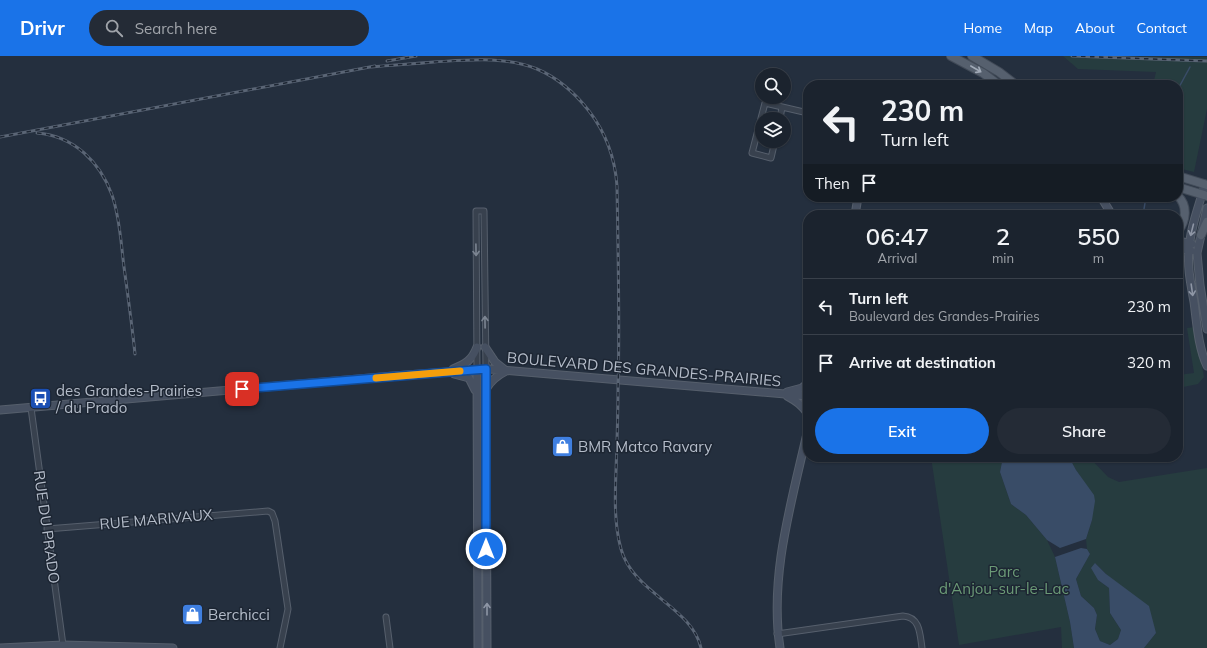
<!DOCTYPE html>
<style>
:root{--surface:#1b232e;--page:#242b36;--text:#f1f3f6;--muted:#a0a4aa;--line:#39404a;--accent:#1a73e8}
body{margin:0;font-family:Mulish,sans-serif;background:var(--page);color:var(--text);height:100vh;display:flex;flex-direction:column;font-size:15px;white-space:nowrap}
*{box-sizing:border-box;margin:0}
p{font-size:13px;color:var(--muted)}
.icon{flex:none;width:22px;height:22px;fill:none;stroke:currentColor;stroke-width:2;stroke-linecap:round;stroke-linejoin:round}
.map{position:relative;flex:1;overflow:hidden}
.panel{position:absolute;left:803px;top:154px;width:380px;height:252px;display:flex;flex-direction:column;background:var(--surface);border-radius:16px;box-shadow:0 1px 3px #0004,0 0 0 1px var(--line)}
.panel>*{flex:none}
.guide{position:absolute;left:803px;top:24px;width:380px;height:122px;border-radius:16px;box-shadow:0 1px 3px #0004,0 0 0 1px var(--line);background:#1b232e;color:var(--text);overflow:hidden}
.fabs{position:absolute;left:755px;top:12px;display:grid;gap:8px}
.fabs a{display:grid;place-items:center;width:36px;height:36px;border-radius:50%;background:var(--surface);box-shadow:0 1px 3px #0004,0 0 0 1px var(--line);font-size:20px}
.pin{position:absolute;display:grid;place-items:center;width:34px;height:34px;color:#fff;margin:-17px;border-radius:8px;box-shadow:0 2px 6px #0006}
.me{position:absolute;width:44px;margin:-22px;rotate:0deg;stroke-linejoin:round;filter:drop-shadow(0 0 3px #0008)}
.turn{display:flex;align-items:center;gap:14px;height:84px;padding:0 12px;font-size:18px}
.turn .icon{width:52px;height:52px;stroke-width:2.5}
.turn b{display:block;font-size:28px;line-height:34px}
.then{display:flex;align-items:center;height:38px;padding:0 12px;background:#0003;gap:8px;font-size:15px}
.eta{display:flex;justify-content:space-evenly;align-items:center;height:68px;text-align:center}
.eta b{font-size:24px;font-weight:600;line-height:28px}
.button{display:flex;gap:8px;margin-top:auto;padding:8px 12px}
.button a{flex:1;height:46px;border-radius:24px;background:var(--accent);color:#fff;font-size:16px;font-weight:600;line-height:46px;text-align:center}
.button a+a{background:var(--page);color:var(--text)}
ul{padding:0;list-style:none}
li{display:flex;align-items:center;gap:12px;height:56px;padding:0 12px;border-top:1px solid var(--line)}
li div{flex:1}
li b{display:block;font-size:15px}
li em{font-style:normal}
header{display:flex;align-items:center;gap:24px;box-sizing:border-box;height:56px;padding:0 20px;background:var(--accent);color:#fff}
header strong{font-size:19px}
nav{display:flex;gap:22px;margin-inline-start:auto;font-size:14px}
.search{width:280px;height:36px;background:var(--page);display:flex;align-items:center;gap:10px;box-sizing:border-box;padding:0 14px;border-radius:22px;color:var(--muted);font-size:15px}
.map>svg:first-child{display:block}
.green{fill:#263c3f}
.water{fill:#394c67}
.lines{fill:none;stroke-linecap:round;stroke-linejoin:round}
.stream{stroke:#394c67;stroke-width:1.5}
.street-casing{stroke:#565f6c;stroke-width:7}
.secondary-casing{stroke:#565f6c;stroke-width:9}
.primary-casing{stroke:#414a57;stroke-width:10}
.street{stroke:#38414e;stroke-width:5}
.secondary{stroke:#465061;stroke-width:7}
.primary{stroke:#56606e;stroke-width:8}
.rail-casing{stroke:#5a6575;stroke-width:3}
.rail{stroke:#1d2633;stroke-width:1.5;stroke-dasharray:4.5;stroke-linecap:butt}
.oneway{stroke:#a1aab7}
.oneway2{stroke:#8e96a5}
.oneway3{stroke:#7c8592}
.route-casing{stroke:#114b97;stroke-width:10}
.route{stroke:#1a73e8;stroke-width:7}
.slow{stroke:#f59e0b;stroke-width:7}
.labels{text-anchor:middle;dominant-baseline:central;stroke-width:3;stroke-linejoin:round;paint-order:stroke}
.street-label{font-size:15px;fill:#b4bcc9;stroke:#1d2633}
.poi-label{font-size:15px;fill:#b4bcc9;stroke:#1d2633;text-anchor:start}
.park-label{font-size:15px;fill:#6b9a76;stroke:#1d2633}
</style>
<header>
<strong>Drivr</strong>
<div class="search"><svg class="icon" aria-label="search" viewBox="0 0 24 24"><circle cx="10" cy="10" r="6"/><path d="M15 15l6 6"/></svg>Search here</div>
<nav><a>Home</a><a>Map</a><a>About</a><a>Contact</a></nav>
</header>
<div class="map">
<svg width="1207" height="592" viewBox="0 0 1207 592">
<rect width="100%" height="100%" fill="#242f3e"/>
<path class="green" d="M1063,0L1207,1V53L1194,116L1178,112V29H1153L1156,16L1078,13Z
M1195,271L1204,321L1198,328L1178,332V319L1194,317L1187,272Z
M931,401H1003L1000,416L1011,448L1026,459L1047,484L1055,501L1070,566L1074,592H1062L1061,571L959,589Z
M1069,401H1089L1108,421L1119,426L1207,412V592H1144L1156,577L1106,518L1095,507L1098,524L1109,532L1110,557L1121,574L1118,583L1110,589L1100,585L1095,573L1097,559L1094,552L1081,540L1076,523L1090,498L1087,493L1086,483L1092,464L1088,432L1076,414Z"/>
<path class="water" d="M1003,401H1069L1076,414L1094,439L1095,445L1092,464L1086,483L1060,492L1047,484L1026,459L1011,448L1000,416Z
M1081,492L1087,493L1090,498L1076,523L1081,540L1094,552L1097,559L1095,573L1100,585L1110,589L1118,583L1121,574L1110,557L1109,532L1098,524L1091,512L1095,507L1106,518L1149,550L1156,577L1144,592H1074L1070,566L1055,501Z"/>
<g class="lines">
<path class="stream" d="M1178,33L1190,11
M1143,159L1146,141"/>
<defs>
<path id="street" d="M780,63L782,51
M775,85L771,102L752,97L765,47L808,57
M477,314L476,155H484L486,313
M31,352L63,589
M47,473L268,455L272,457L275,465L288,553L280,592
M386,561L390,592
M777,578L903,560C920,561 920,578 922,592"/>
<path id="secondary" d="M1205,128C1199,150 1190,172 1189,194C1187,211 1191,229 1194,246C1197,268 1198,290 1207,310
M1101,141L1112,159
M1207,152L1197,197L1200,229L1207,273
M855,159L858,141
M1178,185L1192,188
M1178,192L1191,195
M485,291L495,306L505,314
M453,313C466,308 472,304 477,291
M486,313L487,592
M477,314L478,592
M454,318L469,322L475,334
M486,333C491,324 498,319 506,315
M787,336L802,332L808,327
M787,340C796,345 802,349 808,358
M0,354L393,320L490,313L808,340
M0,592L63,589L173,592
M780,592C769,519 792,445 808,373"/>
<path id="primary" d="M951,0L983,17L999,29
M972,0L999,16L1016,29
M1178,120L1207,129
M1178,131L1207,140
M1178,140C1188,150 1186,165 1178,175
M1201,179L1207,166"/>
</defs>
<use href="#street" class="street-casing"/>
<use href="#secondary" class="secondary-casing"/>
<use href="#primary" class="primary-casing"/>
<use href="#street" class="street"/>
<use href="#secondary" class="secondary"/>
<use href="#primary" class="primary"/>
<defs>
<path id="rail" d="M1072,0L1207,5
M387,5L416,0
M371,11C392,9 413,8 434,6C468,4 505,0 537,13C558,22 575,37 589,55C606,77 615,102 617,130C618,198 620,265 618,333C618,360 617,387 616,415C615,440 614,468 621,493C633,537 692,551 701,592
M37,77C74,80 100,106 112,139C120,162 121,188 124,211C128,240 132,269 135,298
M0,81L375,10"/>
</defs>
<use href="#rail" class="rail-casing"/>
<use href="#rail" class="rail"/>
</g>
<defs><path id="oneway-shaft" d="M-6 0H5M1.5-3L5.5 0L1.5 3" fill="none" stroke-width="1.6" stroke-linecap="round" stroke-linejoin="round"/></defs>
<use class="oneway" href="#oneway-shaft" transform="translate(976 13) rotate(30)"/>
<g class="oneway2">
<use href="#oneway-shaft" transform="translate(1192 174) rotate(104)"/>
<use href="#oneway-shaft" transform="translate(1192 234) rotate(82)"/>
<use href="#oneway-shaft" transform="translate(487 553) rotate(-90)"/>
</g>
<g class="oneway3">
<use href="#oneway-shaft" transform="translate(476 194) rotate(89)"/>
<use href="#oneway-shaft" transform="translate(485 266) rotate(-91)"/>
</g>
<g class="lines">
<defs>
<path id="route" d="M242,333L486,313V493"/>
</defs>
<use href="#route" class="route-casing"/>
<use href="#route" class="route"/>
<path class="slow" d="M376,322L460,315"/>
</g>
<defs>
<symbol id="bus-square" viewBox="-11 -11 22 22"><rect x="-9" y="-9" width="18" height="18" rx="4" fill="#1a4fb4" stroke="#1d2633"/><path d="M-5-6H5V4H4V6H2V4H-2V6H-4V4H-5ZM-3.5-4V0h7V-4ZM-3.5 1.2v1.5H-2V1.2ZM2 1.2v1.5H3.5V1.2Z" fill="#fff"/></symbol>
<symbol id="shop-square" viewBox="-11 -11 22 22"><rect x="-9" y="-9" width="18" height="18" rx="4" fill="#3f7fe0" stroke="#1d2633"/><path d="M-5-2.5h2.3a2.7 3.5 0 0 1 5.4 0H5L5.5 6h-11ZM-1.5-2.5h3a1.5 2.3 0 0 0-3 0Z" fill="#fff"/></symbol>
</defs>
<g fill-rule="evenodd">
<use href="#bus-square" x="28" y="330" width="25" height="25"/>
<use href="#shop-square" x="550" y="378" width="25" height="25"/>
<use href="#shop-square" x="180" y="546" width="25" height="25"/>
</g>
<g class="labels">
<g class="street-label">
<text transform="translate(644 313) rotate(5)">BOULEVARD DES GRANDES-PRAIRIES</text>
<text transform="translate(156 463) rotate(-5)">RUE MARIVAUX</text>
<text transform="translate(47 471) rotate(82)">RUE DU PRADO</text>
</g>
<g class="poi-label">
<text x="56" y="334">des Grandes-Prairies<tspan x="56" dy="17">/ du Prado</tspan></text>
<text x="578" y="390">BMR Matco Ravary</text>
<text x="208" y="558">Berchicci</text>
</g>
<g class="park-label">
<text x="1004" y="515">Parc<tspan x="1004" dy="17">d'Anjou-sur-le-Lac</tspan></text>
</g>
</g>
</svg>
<div class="fabs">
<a><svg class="icon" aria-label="search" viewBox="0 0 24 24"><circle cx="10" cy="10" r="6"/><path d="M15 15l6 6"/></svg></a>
<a><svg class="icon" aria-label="layers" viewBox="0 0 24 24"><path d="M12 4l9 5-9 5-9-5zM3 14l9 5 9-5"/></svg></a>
</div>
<div class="pin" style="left:242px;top:333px;background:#d93025"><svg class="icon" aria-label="arrive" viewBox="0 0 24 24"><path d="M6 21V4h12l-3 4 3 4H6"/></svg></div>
<svg class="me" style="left:486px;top:493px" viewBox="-20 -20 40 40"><circle r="17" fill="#1a73e8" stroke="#fff" stroke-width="3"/><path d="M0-11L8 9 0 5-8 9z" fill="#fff"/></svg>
<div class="guide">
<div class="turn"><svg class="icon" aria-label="left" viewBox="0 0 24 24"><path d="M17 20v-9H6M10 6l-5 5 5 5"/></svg><div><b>230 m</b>Turn left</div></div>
<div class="then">Then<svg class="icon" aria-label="arrive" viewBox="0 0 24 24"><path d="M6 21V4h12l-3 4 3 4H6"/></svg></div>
</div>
<section class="panel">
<div class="eta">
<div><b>06:47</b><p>Arrival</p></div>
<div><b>2</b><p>min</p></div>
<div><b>550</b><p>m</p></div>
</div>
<ul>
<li><svg class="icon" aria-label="left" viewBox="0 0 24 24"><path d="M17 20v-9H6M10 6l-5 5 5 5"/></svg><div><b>Turn left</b><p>Boulevard des Grandes-Prairies</p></div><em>230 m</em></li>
<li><svg class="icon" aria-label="arrive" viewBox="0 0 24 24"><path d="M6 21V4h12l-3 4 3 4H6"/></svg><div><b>Arrive at destination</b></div><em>320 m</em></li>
</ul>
<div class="button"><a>Exit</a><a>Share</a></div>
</section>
</div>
